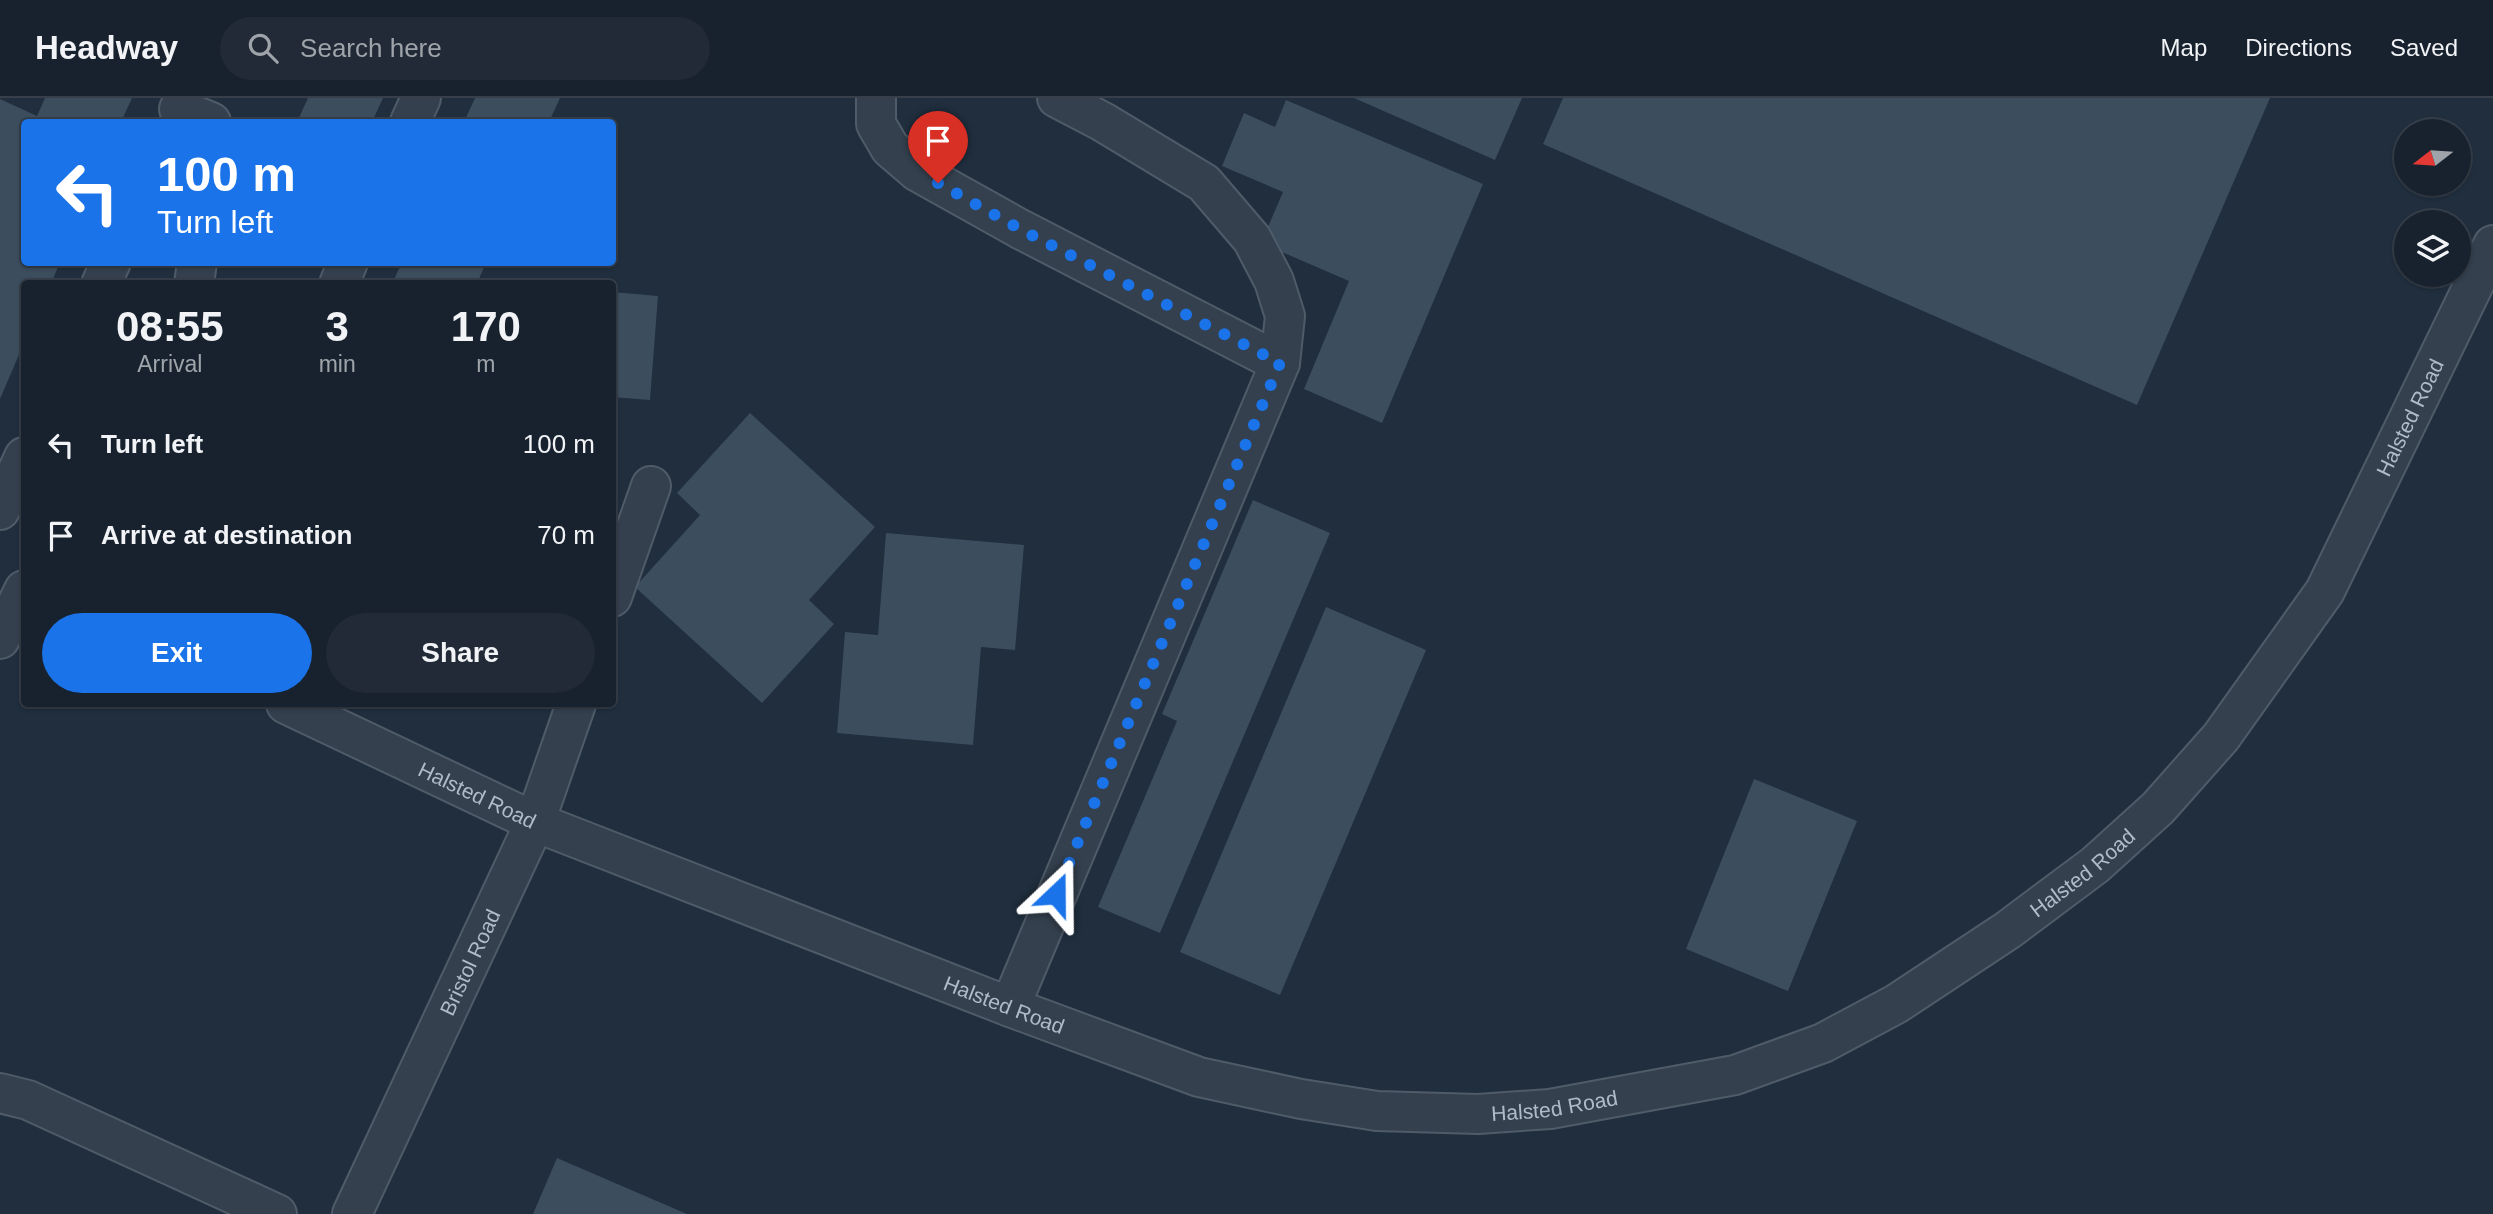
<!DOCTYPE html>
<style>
:root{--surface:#18222e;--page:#212a36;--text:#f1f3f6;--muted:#9fa4aa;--line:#363f4a;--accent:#1a73e8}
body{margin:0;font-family:Arial,sans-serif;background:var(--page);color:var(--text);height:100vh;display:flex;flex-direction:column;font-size:26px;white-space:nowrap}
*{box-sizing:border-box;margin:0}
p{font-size:23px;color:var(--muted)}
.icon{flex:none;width:38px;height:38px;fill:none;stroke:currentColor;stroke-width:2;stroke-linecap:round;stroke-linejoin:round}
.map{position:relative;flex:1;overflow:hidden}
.details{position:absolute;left:21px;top:182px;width:595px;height:427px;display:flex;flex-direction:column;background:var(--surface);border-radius:7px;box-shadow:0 2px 5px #0004,0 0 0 2px var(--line)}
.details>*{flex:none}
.banner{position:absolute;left:21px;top:21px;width:595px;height:147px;border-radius:7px;box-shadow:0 2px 5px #0004,0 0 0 2px var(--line);background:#1a73e8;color:#fff;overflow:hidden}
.needle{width:46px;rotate:253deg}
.tools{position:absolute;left:2394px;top:21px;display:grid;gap:14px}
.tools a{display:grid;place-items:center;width:77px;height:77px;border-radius:50%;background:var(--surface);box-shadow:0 2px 5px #0004,0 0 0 2px var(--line);font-size:35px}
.pin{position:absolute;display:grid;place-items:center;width:60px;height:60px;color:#fff;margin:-72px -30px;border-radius:50% 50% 50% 0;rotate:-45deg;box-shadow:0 0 7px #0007}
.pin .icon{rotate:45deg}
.me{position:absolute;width:77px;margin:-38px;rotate:23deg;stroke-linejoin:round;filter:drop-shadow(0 0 5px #0008)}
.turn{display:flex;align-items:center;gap:24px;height:147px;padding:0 21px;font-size:32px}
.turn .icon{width:91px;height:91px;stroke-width:2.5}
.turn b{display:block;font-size:49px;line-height:60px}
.eta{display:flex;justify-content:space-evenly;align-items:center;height:119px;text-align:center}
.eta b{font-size:42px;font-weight:700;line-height:49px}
.primary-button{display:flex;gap:14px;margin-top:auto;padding:14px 21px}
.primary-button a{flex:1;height:80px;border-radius:42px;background:var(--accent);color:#fff;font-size:28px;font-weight:700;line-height:80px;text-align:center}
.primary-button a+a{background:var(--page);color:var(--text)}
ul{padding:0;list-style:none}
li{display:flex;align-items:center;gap:21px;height:91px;padding:0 21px}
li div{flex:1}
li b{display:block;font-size:26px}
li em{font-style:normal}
header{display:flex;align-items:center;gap:42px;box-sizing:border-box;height:98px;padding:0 35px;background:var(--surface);border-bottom:2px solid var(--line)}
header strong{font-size:33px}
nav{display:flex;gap:38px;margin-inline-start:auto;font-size:24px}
.search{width:490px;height:63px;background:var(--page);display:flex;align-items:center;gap:18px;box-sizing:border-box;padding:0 24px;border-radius:38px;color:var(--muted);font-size:26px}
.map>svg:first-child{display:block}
.building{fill:#3c4d5d}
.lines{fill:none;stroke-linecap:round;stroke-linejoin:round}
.minor-casing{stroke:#505b68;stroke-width:42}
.minor{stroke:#34404e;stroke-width:38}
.route{stroke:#1a73e8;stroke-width:12;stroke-dasharray:0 21.6}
.labels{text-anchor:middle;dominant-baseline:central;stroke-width:7;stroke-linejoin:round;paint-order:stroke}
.street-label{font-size:21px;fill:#b0bbc9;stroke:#1a2532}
</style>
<header>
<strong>Headway</strong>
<div class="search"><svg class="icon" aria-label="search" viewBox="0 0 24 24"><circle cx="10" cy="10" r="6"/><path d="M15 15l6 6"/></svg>Search here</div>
<nav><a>Map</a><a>Directions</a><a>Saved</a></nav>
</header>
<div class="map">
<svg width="2493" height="1116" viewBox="0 0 2493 1116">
<rect width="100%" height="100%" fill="#202e3e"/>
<path class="building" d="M45,0H132L121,24H24V164H60L51,186H24V245L0,301V1L37,18Z
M308,0H383L372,24H297Z
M475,0H560L549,24H464Z
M1354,0H1522L1495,62Z
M1563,0H2270L2137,307L1543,46Z
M1286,2L1483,86L1382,325L1304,291L1349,183L1261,145L1283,94L1222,68L1244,15L1275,29Z
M402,164H486L477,186H392Z
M612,194L658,198L650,302L612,299Z
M750,315L875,429L809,502L834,526L762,605L635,489L700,417L677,395Z
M1253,402L1330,435L1160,835L1098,809L1177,623L1162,616Z
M886,435L1024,447L1015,552L981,549L973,647L837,635L845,534L878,537Z
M1326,509L1426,552L1280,897L1180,854Z
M1754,681L1857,723L1788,893L1686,851Z
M557,1060L687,1116H533Z"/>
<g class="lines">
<defs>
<g id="minor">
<path d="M876,0V26L890,50L918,74L1020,131L1280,265"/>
<path d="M179,11L211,24"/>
<path d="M410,24L421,0"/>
<path d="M101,186L111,164"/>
<path d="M194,186L197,164"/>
<path d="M339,186L348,164"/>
<path d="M0,412L24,359"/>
<path d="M612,499L651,388"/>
<path d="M0,541L24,492"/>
<path id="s1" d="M286,606L535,724L1010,909L1199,979L1301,1001L1377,1013L1478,1016L1550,1011L1735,977L1823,945L1896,906L2008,832L2095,767L2158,710L2221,639L2325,493L2493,147"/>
<path d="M1010,909L1280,265L1285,218L1274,183L1252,141L1204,85L1103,24L1057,0"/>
<path d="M0,995L28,1002L277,1116"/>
<path id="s2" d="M352,1116L535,724L576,606"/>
</g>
</defs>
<use href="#minor" class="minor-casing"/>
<use href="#minor" class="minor"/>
</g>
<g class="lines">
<path class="route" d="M938,85L1020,131L1280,265L1056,796"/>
</g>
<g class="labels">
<g class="street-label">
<text stroke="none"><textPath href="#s1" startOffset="2501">Halsted Road</textPath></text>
<text stroke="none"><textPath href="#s1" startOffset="212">Halsted Road</textPath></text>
<text stroke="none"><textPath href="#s1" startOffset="1934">Halsted Road</textPath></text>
<text stroke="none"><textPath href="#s2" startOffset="278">Bristol Road</textPath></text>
<text stroke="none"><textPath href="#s1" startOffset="779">Halsted Road</textPath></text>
<text stroke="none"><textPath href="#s1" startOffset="1346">Halsted Road</textPath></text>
</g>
</g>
</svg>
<div class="tools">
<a><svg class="needle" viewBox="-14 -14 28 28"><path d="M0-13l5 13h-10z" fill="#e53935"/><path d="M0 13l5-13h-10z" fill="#9fa4aa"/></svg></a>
<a><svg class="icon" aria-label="layers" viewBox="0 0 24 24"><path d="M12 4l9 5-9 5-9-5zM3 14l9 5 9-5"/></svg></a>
</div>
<div class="pin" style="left:938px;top:85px;background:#d93025"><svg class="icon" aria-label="arrive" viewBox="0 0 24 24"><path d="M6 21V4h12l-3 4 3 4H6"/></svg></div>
<svg class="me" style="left:1056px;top:796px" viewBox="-20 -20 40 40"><path d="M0-17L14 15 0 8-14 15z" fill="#1a73e8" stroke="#fff" stroke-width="4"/></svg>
<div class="banner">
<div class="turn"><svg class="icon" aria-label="left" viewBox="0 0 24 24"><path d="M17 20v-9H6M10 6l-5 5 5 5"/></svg><div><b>100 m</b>Turn left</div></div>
</div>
<section class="details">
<div class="eta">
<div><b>08:55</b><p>Arrival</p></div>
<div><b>3</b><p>min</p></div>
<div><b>170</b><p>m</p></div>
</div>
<ul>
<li><svg class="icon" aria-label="left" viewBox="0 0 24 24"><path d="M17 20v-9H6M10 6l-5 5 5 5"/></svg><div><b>Turn left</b></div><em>100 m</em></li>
<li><svg class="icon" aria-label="arrive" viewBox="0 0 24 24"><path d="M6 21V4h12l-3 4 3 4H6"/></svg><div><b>Arrive at destination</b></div><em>70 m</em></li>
</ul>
<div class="primary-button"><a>Exit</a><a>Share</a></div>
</section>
</div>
